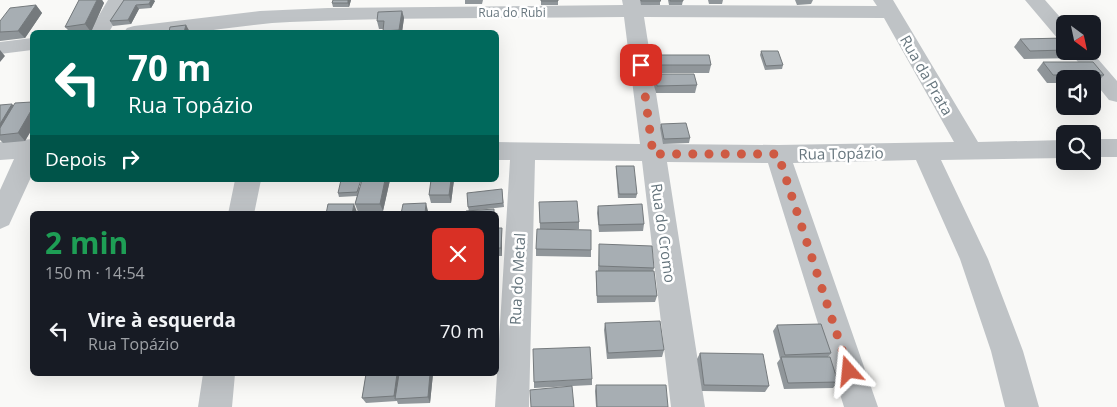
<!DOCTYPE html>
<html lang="pt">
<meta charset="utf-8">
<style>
:root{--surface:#171b24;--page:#20242c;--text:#f1f3f6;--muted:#9ea1a6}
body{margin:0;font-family:"Open Sans",sans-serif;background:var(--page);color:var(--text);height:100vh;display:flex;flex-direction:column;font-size:19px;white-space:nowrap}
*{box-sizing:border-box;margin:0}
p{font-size:16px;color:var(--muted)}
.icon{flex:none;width:28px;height:28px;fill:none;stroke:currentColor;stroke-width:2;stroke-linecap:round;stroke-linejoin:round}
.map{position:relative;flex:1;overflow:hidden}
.side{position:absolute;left:30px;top:211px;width:469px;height:165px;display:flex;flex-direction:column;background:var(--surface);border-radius:8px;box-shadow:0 5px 20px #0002}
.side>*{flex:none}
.banner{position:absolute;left:30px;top:30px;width:469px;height:152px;border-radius:8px;box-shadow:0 5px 20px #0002;background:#00695c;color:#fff;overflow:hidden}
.needle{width:32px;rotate:147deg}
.controls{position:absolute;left:1056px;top:15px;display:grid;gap:10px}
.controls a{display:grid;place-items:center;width:45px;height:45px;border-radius:8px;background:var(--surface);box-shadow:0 5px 20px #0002;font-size:25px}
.pin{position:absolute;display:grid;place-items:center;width:42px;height:42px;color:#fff;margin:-21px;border-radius:10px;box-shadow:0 2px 8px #0006}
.me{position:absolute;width:55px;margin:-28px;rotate:342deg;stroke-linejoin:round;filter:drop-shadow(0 0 4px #0008)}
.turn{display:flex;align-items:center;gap:18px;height:105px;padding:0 15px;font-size:22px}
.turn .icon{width:65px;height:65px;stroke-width:2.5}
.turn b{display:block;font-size:35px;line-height:42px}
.then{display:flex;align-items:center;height:48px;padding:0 15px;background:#0003;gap:10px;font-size:19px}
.round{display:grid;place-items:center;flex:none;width:52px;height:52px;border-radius:8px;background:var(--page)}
.head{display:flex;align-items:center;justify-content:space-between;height:85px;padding:0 15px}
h1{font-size:30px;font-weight:700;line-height:38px;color:#1e9e55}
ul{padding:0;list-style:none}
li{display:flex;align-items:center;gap:15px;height:70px;padding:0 15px}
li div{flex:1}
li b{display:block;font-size:19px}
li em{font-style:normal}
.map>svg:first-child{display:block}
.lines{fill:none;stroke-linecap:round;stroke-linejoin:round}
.street{fill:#bfc3c6;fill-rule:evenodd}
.wall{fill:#90969a}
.shaded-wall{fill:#757a7d}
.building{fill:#a7aeb3;stroke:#757a7d}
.route{stroke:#ce5a43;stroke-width:9;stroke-dasharray:0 16.2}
.labels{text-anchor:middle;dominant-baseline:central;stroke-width:5;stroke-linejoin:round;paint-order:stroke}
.far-street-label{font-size:12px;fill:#67767e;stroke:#fff}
.street-label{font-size:15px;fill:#67767e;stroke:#fff}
</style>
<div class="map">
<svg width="1117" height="407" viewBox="0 0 1117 407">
<rect width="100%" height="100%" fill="#f9f9f7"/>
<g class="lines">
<path class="street" d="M108,0H128L109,32H89Z
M622,0H642V5L877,6L873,0H893L978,142L1065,140V158L941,160L988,259L1023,351L1039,407H1005L991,351L960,259L916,160L793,163L878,407H844L768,163L667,162L705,407H671L642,161L535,160L529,407H495L510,160H496V142L640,144L624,17C513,18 401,17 290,22C236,24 178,40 124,32L127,28L134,26L260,11L328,8L623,5ZM644,17L884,18L954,142L778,145L664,144Z
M1025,0H1045L1066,24L1065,41L1058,39Z
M32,38V50L0,54V42Z
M1069,51H1091L1117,81V102L1109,100Z
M32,139V175L9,225L0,229V190L14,159L0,160V142Z
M1092,139H1117V157H1092Z
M235,180H261L254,214H228Z
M203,374H235L232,407H198Z"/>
</g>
<path class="wall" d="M79,0H102L104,3L91,32H70L65,27Z
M124,0L155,1L151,8L139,9L131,24L113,26L110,21Z
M351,0L349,7H333L332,3Z
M465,0H483L482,4H465Z
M541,0H558V5H541Z
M640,0H660V5H641Z
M668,0H683L682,5H669Z
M708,0H723L722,4H709Z
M795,0H813L811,4L797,5Z
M36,5L42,13L25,38L0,41V21Z
M402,11L404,18L402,32H383V29H379L377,21Z
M1065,38V51H1081L1076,58L1024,59L1014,47L1020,39Z
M761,51L783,65L782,69L765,70L760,55Z
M653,55L711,65L709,73H653L652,63Z
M1043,62L1104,75L1097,83H1092V79H1065V83H1047L1037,70Z
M655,74L697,85L695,93H656L653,82Z
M32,102V129L25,141L3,143L0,140V105L14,106Z
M661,124L690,138L689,143L663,144L660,128Z
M616,166L637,194L636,198H618L616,170Z
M390,180L383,211L358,212L355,204L357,196L339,197L338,193Z
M454,180L451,203H431L429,195Z
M502,189L504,207L469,211L468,207Z
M539,202L579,222V229L570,230L591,250V257L536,256V249L540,229Z
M598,206L644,224L643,231L599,232L597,213Z
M496,228H502V256H496Z
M599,244L654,268L653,271L657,296L655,302L597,303L596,278V271H598Z
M605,323L664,350L662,357L607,359L604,330Z
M777,325L831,353L828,357L838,382L833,388L784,389L777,363L780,359L773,331Z
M700,353L769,386L765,392L702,391L697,359Z
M366,374H433L430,403L398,404L397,401L366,403L362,398Z
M592,379V385L534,388V382Z
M596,385L668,407H596L595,391Z"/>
<path class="shaded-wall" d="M97,0H102L104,3L91,32L85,24Z
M151,0H154L155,1L151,8L149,4Z
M348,0H351L349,7L348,3Z
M36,5L42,13L25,38L18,31Z
M136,5L139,9L131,24L128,20Z
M402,11L404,18L402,32H400L399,30Z
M186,25L190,32H184Z
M0,50L5,56L0,62Z
M12,104L20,112L0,135V124Z
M32,109V129L25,141L18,133Z
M385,180H390L383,211L380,204Z
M451,180H454L451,203L449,195Z
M426,203L428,211V214H425Z
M354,204L357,212V214H352Z
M502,228V256L501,248Z
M397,374H401L396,399L394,396Z
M430,374H433L430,403L428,397Z"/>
<path class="building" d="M79,0H97L85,24L65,27Z
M124,0H151L149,4L136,5L128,20L110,21Z
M333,0H348V3H332Z
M541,0H558V1H541Z
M641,0H660L661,1H641Z
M670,0H683V1H670Z
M36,5L18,31L0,32V21L10,8Z
M402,11L399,30L383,31L384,21H377L378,12Z
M186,25L184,32H169L170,27Z
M1065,38V50L1030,51L1020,39Z
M761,51H778L783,65L766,66Z
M653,55H709L711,65H654Z
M1043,62H1093L1104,75H1053Z
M655,74H694L697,85L657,86Z
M32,102V109L18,133L0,135V128L15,103Z
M12,104L0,124V105Z
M686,123L690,138L664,139L661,124Z
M616,166H634L637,194H619Z
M341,180H361L357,192L338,193Z
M362,180H385L380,204H355Z
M431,180H451L449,195H429Z
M502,189L503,203L468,207L467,193Z
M577,201L579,222L540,223L539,202Z
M426,203L425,214H401L403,204Z
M328,204H354L352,214H326Z
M642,204L644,224L599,225L598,206Z
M494,209V214H466V211Z
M496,228H502L501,248H496Z
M537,229L591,230V250L536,249Z
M599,244L652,246L654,268L599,266Z
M596,271H654L657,296H597Z
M660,321L664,350L608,353L605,323Z
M821,324L831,353L785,355L777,325Z
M590,347L592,379L534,382L533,349Z
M700,353L763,354L769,386L704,385Z
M781,357H830L838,382L788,383Z
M366,374H397L394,396L362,398Z
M399,374H430L428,397L395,399Z
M596,385H666L668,407H597Z
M572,386L574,407H531L530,390Z"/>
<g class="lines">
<path class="route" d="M641,65L653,154H778L849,371"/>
</g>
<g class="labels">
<g class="far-street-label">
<text x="512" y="12">Rua do Rubi</text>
</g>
<g class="street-label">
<text transform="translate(927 75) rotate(60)">Rua da Prata</text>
<text transform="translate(841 153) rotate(-1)">Rua Topázio</text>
<text transform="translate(664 233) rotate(82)">Rua do Cromo</text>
<text transform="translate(517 279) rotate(-87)">Rua do Metal</text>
</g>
</g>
</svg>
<div class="controls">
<a><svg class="needle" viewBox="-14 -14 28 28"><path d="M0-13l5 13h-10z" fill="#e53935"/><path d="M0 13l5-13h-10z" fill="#9ea1a6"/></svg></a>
<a><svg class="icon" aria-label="sound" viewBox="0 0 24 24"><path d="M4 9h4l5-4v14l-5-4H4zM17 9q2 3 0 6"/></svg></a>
<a><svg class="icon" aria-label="search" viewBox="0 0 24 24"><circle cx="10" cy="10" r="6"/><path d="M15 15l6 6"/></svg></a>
</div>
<div class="pin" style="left:641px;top:65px;background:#d93025"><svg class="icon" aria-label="arrive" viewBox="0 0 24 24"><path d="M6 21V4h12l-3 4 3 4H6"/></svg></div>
<svg class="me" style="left:849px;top:371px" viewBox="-20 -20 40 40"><path d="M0-17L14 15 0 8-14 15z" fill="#ce5a43" stroke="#fff" stroke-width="4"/></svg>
<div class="banner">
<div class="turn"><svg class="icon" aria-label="left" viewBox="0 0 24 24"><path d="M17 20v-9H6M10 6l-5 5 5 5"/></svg><div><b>70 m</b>Rua Topázio</div></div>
<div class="then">Depois<svg class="icon" aria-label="right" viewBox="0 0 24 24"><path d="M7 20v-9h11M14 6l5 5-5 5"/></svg></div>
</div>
<section class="side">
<div class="head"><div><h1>2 min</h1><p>150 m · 14:54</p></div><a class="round" style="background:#d93025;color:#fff"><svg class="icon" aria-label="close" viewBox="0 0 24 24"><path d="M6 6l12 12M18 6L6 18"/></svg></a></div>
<ul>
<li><svg class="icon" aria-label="left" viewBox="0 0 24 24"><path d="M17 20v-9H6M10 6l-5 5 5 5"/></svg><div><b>Vire à esquerda</b><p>Rua Topázio</p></div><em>70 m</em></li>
</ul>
</section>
</div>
